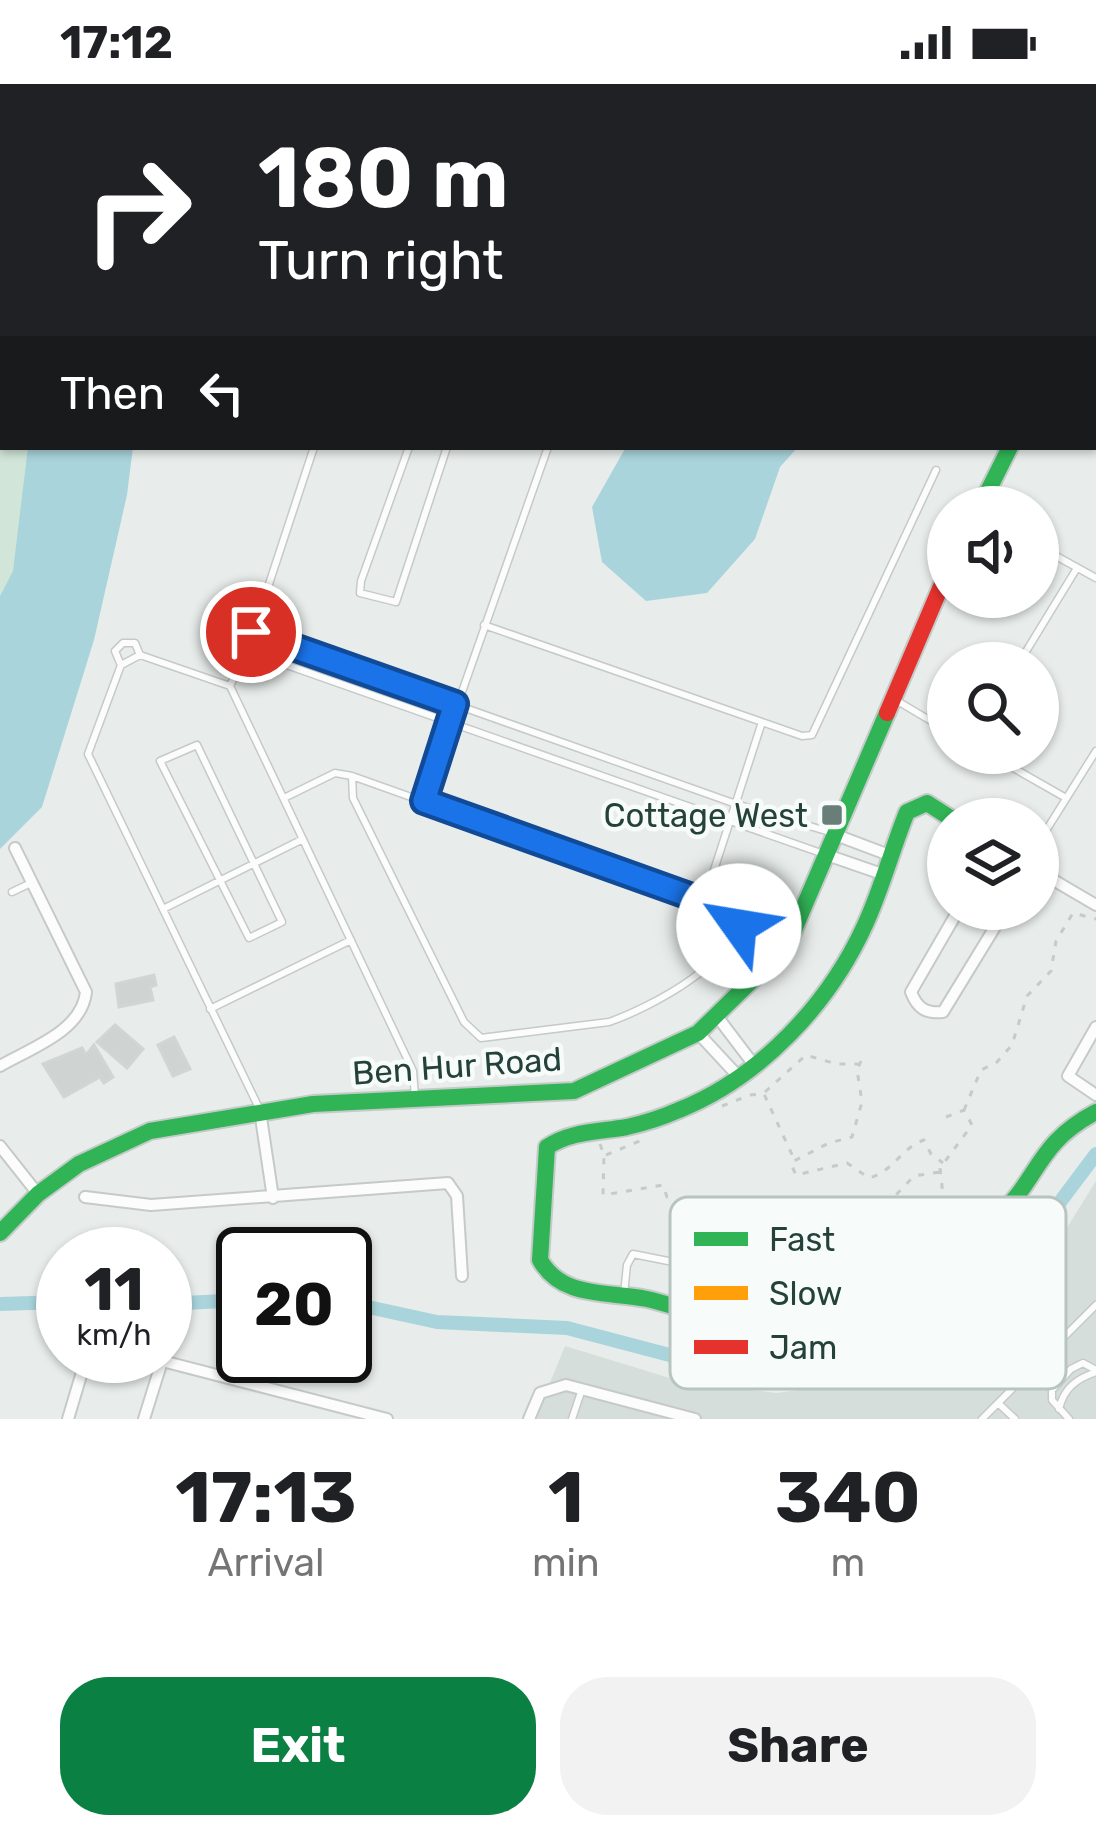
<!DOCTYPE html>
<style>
:root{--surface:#fff;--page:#f2f2f2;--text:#202124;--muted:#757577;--accent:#0b8043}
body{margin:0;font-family:Rubik,sans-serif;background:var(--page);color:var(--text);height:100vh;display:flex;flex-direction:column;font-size:45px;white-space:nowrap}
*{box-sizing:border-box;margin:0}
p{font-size:39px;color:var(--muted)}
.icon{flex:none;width:66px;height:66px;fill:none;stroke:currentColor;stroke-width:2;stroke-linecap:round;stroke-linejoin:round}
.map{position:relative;height:1335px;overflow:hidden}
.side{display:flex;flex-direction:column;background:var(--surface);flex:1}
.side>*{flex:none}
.top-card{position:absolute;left:0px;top:0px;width:1098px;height:366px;box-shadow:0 3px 9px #0004;background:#202124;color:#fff;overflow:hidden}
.controls{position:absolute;left:927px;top:402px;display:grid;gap:24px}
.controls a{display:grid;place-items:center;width:132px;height:132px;border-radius:50%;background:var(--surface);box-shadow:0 3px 9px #0004;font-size:60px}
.speed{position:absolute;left:36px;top:1143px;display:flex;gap:24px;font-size:60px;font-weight:700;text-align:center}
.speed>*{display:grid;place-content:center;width:156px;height:156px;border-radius:50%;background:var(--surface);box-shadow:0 3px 9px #0004;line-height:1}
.speed small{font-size:30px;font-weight:400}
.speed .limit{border:6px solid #111;border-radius:18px;background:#fff;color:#111}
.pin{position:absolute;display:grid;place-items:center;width:102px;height:102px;color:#fff;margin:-51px;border:6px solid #fff;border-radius:50%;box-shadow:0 3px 12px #0007}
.me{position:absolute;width:132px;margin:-66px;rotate:302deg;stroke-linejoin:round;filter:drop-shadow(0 0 9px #0008)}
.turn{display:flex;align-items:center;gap:42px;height:252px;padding:0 60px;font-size:54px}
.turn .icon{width:156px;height:156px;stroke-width:2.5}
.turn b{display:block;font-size:84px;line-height:102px}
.then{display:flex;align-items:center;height:114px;padding:0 60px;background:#0003;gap:24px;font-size:45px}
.eta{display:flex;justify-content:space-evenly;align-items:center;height:204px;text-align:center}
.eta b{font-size:72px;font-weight:700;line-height:84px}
.cta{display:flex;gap:24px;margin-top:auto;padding:24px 60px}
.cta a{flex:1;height:138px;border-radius:48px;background:var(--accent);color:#fff;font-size:48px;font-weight:700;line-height:138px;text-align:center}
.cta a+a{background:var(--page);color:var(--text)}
.status{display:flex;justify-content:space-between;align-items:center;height:84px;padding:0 60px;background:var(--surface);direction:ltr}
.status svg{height:33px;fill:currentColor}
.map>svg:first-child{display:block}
.built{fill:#d6dedb}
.green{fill:#d1e6d8}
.water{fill:#a9d4db}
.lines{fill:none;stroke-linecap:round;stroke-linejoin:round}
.canal{stroke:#a9d4db;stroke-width:14}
.building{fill:#cfd4d2;stroke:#d1d6d4;stroke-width:3}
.lane-casing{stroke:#c5cac8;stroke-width:9}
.street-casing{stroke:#c5cac8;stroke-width:14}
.fast-casing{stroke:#c3cbc8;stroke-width:20}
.slow-casing{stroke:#c3cbc8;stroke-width:20}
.jam-casing{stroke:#c3cbc8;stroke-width:20}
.path{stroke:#c3ccca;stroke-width:3;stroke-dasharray:6 9;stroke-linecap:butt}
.lane{stroke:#fcfcfc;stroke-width:6}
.street{stroke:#fcfcfc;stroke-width:10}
.fast{stroke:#30b455;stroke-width:16}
.slow{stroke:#ff9f0a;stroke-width:16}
.jam{stroke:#e5322d;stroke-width:16}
.rail{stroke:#c9cdcc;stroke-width:4.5;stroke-dasharray:24 12;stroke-linecap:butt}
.route-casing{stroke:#114b97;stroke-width:30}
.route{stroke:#1a73e8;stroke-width:21}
.poi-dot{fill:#697e78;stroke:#f7fbf9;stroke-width:4.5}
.labels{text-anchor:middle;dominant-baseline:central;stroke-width:9;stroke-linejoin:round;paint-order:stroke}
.poi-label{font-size:33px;fill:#24423a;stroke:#f7fbf9;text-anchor:end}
.street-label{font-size:33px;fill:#24423a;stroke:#f7fbf9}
.key{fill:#f7fbf9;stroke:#b8c4c0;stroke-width:3}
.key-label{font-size:33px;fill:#24423a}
</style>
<div class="status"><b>17:12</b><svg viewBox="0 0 49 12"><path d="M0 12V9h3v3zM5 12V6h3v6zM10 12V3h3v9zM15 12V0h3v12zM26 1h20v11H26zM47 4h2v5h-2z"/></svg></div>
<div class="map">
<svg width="1096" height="1335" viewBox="0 0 1096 1335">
<rect width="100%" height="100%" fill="#e8edeb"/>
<path class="built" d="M1096,1097V1335H535L565,1262L683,1298L777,1309L805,1305L903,1242L989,1224L1015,1212L1043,1182Z"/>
<path class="green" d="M0,245L3,363H28L30,372L13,488L0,512Z"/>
<path class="water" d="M0,0L90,3H3V249Z
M28,363H133L127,411L94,556L42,723L0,765V512L13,487Z
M626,363H798L780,383L755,455L707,509L646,517L602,478L592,423Z"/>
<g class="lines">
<path class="canal" d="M345,1218L437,1238L567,1244L738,1289L784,1288L899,1228L994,1206L1096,1070
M0,1220L63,1218
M165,1220L243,1216"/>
</g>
<path class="building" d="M154,891L156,901L150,903L153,916L119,923L116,900Z
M115,941L143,965L127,984L97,958Z
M174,953L190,985L173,992L158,961Z
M94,961L113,993L104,999L100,993L64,1013L43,980L82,964L86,971Z"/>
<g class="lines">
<defs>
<path id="lane" d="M172,0V3
M400,0L405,3
M678,0L683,3
M719,0L725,3
M187,3L211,0
M1095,289L1096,287
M409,363L361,497L360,509L396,518L447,363
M1038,462L1096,494
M484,541L762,638
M251,548L736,720L833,749
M247,567L821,769
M120,579L115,567L123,559H135L140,571
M1019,579L1077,484
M230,602L413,987L415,1013
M894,615L948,647
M197,661L282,838L249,854L160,677Z
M987,669L1066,714
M352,692L734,828C748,874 647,925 609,938L481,954L464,938L353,714Z
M284,714L335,689L352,692
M424,716L548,363
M1042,753L1096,667
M12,808L31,799
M704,817L762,638L802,652L812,651L936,386
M163,825L303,755
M210,925L351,856
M259,1024L88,670L121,581L140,571L230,602L247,567L314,363
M624,1210L627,1181L633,1170L728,1189L738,1207L734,1232
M1040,1276L1061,1296
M998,1319L1015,1335
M1059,1325C1064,1304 1076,1295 1096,1288
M572,1335L582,1305
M982,1335L1096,1221
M1069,1335L1052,1316V1306L1071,1285L1083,1279L1096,1286"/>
<path id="street" d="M1095,326H1096
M836,751L889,771
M827,771L882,790
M1038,787L1096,821
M959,825L911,908C917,924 926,930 943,928L1006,825
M716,931L754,981
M1096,943L1068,992L1096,1011
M698,949L737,991
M0,982C31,964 82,947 86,908L15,764
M260,1027L273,1114
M0,1062L38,1110
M85,1113L151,1121L448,1099L457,1112L462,1192
M143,1272L387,1335
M68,1335L82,1288L104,1272
M144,1335L163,1274
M529,1335L540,1309L566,1301L695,1335"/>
<path id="fast" d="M980,423L1010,363
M952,735L927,719L907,728C892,765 882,804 865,841C829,920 761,993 679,1026C663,1033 645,1039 627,1043C599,1048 571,1047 547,1063L540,1176C562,1215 608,1207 647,1215C685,1224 724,1241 764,1240C816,1238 956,1168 997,1133C1040,1095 1035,1060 1096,1028
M0,1149L38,1110L79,1080L150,1047L313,1020L574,1007L698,949L787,862L887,629"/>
<path id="slow" d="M1095,196L1096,194"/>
<path id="jam" d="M932,0L937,3
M1095,96L1096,97
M887,629L948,486"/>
</defs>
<use href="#lane" class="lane-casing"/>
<use href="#street" class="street-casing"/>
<use href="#fast" class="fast-casing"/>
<use href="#slow" class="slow-casing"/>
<use href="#jam" class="jam-casing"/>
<path class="path" d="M861,977L857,986L862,1018L852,1053L829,1059L794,1077L791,1080L796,1091L847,1079L869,1094C893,1088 901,1064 924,1056L931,1070L943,1079
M765,1008L806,971L836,980H858
M722,1022L750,1011L764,1010L794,1075
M964,1026L981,986L997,978L1012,961L1027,912L1051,887L1056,857L1073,829L1096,835
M946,1033L964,1026L972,1041L940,1084L944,1120L957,1143
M600,1060L604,1071L603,1111L663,1101L667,1113C690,1121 708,1131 733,1124L781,1150H823L835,1137L861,1130L895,1112L914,1092L940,1088
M606,1071L647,1054"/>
<use href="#lane" class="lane"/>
<use href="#street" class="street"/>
<use href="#fast" class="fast"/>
<use href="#slow" class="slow"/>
<use href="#jam" class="jam"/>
<path class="rail" d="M1046,0L1051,3
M1095,30H1096"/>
</g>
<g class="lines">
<defs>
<path id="route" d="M251,548L455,620L424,717L734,828L739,842"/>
</defs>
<use href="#route" class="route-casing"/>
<use href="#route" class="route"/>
</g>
<rect class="poi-dot" x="820" y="719" width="24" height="24" rx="6"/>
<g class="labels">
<g class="poi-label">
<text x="808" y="731">Cottage West</text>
</g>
<g class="street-label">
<text transform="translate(457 982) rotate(-4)">Ben Hur Road</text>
</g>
</g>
<rect x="670" y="1113" width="396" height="192" rx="18" class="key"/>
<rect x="694" y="1148" width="54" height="14" fill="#30b455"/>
<rect x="694" y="1202" width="54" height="14" fill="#ff9f0a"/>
<rect x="694" y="1256" width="54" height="14" fill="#e5322d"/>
<g class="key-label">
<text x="769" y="1167">Fast</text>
<text x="769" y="1221">Slow</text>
<text x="769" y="1275">Jam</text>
</g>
</svg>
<div class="controls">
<a><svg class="icon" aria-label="sound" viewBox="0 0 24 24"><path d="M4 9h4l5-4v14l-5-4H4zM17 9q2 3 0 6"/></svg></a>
<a><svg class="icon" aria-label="search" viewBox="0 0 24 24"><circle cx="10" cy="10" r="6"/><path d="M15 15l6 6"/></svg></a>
<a><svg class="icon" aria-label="layers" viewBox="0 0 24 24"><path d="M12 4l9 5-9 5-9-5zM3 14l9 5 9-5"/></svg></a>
</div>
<div class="speed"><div>11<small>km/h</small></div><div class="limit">20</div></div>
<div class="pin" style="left:251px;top:548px;background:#d93025"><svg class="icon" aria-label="arrive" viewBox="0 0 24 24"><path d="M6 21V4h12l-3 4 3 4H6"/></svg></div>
<svg class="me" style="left:739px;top:842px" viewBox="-20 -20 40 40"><circle r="19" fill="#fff"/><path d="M0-13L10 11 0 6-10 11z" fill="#1a73e8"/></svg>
<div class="top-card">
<div class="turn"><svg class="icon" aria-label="right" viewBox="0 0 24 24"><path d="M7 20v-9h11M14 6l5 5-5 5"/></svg><div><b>180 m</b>Turn right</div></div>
<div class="then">Then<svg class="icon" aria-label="left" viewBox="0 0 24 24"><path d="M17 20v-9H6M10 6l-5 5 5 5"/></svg></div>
</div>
</div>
<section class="side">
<div class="eta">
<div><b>17:13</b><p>Arrival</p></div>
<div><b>1</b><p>min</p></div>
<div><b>340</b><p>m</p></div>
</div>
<div class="cta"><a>Exit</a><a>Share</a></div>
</section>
